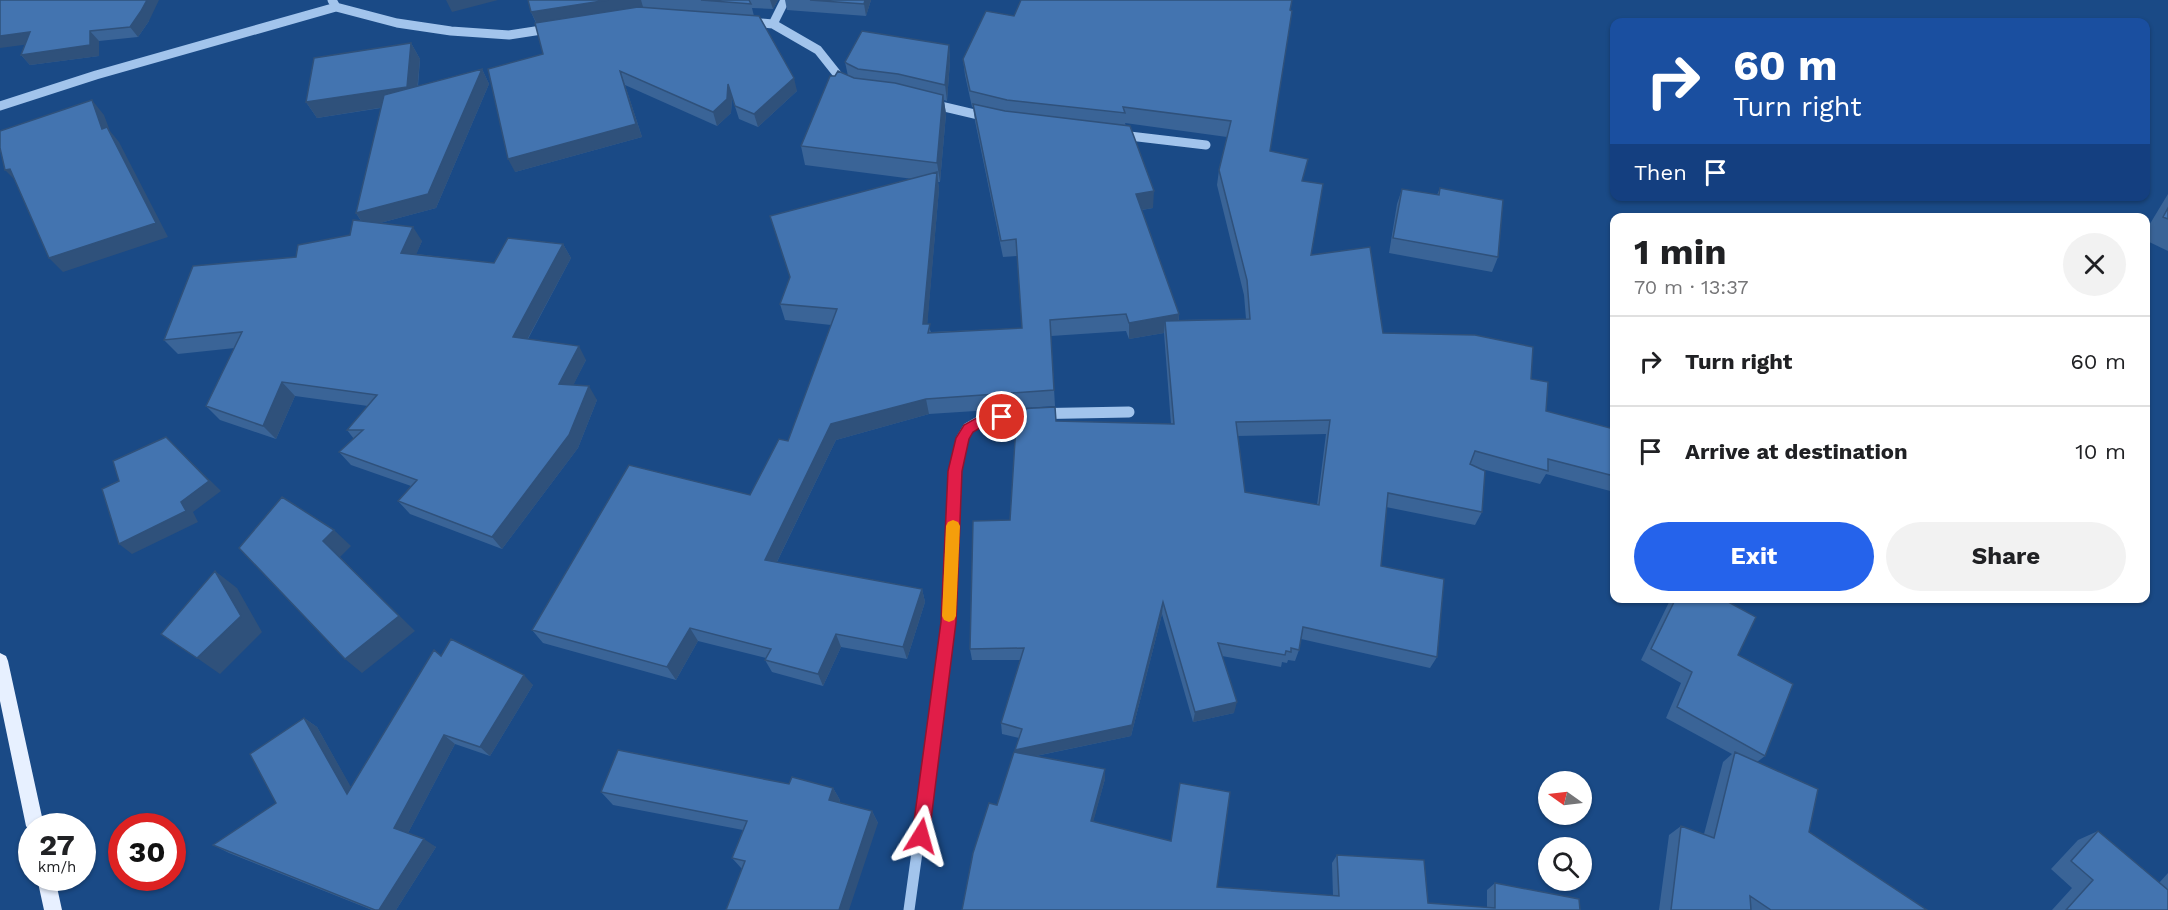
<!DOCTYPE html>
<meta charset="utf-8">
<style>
:root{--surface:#fff;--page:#f2f2f2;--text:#202124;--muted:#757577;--line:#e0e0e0;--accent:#2563eb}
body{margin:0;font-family:"Work Sans",sans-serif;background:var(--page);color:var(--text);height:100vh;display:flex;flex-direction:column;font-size:22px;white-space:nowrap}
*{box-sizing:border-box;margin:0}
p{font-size:20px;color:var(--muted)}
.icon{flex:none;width:33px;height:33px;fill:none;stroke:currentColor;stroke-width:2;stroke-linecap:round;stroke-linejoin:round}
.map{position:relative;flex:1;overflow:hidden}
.side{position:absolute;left:1610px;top:213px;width:540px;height:390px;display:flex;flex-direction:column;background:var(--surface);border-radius:12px;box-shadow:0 2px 4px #0004}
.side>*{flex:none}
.banner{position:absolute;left:1610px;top:18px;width:540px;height:183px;border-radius:12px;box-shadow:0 2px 4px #0004;background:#1a4fa0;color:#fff;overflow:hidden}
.needle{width:39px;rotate:284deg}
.controls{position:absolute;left:1538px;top:771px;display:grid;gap:12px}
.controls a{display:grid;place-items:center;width:54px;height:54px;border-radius:50%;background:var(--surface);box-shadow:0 2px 4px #0004;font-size:30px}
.speed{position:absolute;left:18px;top:813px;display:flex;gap:12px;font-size:30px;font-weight:700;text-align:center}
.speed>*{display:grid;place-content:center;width:78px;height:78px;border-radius:50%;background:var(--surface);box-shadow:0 2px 4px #0004;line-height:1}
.speed small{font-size:15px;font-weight:400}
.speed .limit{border:9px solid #d22;background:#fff;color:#111}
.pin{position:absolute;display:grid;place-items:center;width:51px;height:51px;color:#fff;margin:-26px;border:3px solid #fff;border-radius:50%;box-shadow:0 2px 6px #0007}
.me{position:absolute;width:66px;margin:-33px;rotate:8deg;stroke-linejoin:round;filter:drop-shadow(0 0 4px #0008)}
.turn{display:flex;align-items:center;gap:21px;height:126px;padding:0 24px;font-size:27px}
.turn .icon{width:78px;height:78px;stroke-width:2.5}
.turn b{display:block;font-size:42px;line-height:51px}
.then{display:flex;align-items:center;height:57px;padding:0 24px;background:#0003;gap:12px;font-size:22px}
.round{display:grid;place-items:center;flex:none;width:63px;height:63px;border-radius:32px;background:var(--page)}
.headline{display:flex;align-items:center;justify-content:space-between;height:102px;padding:0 24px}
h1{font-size:36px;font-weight:700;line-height:45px}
.action{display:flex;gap:12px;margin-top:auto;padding:12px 24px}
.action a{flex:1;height:69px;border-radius:36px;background:var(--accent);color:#fff;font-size:24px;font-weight:700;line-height:69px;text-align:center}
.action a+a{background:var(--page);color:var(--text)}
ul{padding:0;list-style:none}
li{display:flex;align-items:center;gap:18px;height:90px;padding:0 24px;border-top:2px solid var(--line)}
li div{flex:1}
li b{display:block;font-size:22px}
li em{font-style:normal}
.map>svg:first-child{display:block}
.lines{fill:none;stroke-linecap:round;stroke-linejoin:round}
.minor-far1{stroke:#a2c4ec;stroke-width:9}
.minor{stroke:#a2c4ec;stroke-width:11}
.major{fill:#e7f0ff;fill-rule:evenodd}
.wall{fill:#3a6497;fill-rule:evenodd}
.shaded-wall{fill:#2f517b}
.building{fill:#4374b0;stroke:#2f517b;stroke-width:1.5;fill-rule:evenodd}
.route{fill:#e11d48;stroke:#92132f;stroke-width:1.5}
.slow{fill:#f59e0b}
</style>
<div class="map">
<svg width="2168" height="910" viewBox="0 0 2168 910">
<rect width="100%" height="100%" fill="#1a4a86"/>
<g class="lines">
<path class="minor-far1" d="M336,7L397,23L451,31L509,35L548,29
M749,22L773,24L818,50L845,84
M773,24L785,0
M932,104L987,117
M0,106L96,75L336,7L332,0
M1121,135L1206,145"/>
<path class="minor" d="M909,910L949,622L955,471L962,438L968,428L982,420L1022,414L1129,412"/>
<path class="major" d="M0,653L6,656L8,661L44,826H32V834L26,826L0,701Z
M37,878H55L62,910H44Z"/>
</g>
<path class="wall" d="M0,0L149,21L138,37L99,41V56L30,65L21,55L25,44Z
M528,0H778L773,9L752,8L754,16L797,91L758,127L739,119L732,97L731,113L717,126L625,85L642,137L515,172L543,54L536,23L531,12Z
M785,0H871L866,16L787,10Z
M1292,0L1270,151L1303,181L1311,255L1383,333L1531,379L1546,411L1614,429V492L1546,474L1540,484L1478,468L1482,512L1475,525L1386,507L1381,566L1437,657L1430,668L1301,639L1299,650L1295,661L1288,660L1287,663L1282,662L1281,667L1222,656L1234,713L1193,722L1162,614L1131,736L1036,756L1105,769V779L1093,821L1217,887L1333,896L1332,863L1337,855L1428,903L1487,908V890L1495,883L1580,910H962L1015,752L1019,738L1002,734L1001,723L1021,660H972L970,649L1010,520L1056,421L1171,424L1164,333L1129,339L1126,331L1051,336L1055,406L929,414L836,440L777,562L922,589L925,602L907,659L841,647L823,686L772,672L765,660L766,658L698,641L676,680L543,643L532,630L750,495L788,441L831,325L785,320L780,304L913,179L805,165L801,146L835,76H848L845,62L949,45L950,61L947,101L944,100L946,114L940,182H938L939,189L927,324L931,332L1022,328L1017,256L1003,257L975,121L973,107H972L965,75L963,59L1014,16ZM1125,123L1227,137L1219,170L1217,185L1244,295L1246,319L1179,320V314L1142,210L1153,208ZM1326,434L1317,505L1245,492L1237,436Z
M411,43L420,59L418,86L482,69L489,84L436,208L380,223L422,241L416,254L494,263L563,244L571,258L528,339L586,360L573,385L597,400L578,448L502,549L410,514L398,501L411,486L351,465L339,452L354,439L347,430L368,406L295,396L276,439L220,420L206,406L235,348L178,354L164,340L296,257L350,235L361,221L356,213L381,108L317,118L306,102Z
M1440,188L1498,257L1492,272L1389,253L1397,204L1402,189L1437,195Z
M2168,194V251L2145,240V232Z
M1671,598H1721L1738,655L1765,756L1757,762L1809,832L1927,910H1659L1669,835L1681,826L1704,834L1723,762L1732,754L1666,718L1681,683L1641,660Z
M441,656L533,685L490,756L455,744L408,833L436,847L396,910H372L229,853L213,845L276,803L304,718L317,727L351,788Z
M789,784L833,788L840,800L839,803L872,811L878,823L742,869L732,858L743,830L613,805L601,792Z
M2098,831L2159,883L2168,873V910H2052L2072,888L2051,869L2078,840Z"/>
<path class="shaded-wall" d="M147,0H159L149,21L138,37L130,27Z
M446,0H498L452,12Z
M608,0H641L643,7L537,24L531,12Z
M770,0H778L773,9Z
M865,0H871L866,16L864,4Z
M90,31L99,41V56L30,65L21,55Z
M30,32L38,43L0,48V36Z
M411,43L420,59L416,102L317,118L306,102Z
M949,45L950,61L947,101L945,85Z
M482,69L489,84L436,208L365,227L356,213Z
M620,71L625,85L642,137L515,172L508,159Z
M794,78L797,91L758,127L754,114Z
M728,84L732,97L731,113L717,126L713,112Z
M943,95L946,114L940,182L937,163Z
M92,100L104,115L110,131L119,142L168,237L63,272L49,258L102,129Z
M10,169L19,184L5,170Z
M937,172L939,189L926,340L923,324Z
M1154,191L1153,208L1135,211L1136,194Z
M413,227L422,241L411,267L401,253Z
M563,244L571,258L521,351L513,337Z
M1179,314L1178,331L1165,321L1164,333L1129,339V323Z
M579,346L586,360L567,398L559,384Z
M282,382L295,396L276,439L263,426Z
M589,386L597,400L578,448L502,549L492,537Z
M926,399L929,414L836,440L771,574L765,560L831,424Z
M166,437L221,491L193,512L198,522L132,554L119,544L181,502Z
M334,530L351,546L340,557L415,631L362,673L345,659L323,541Z
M215,571L237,588L262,632L220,674L197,658Z
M922,589L925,602L907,659L903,647Z
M1163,602L1162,614L1131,736L1016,760L1015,750Z
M690,628L698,641L676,680L667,667Z
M836,634L841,647L823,686L818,674Z
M524,675L533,685L490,756L480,747Z
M1237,702L1234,713L1193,722L1195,712Z
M304,718L317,727L360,803L347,794Z
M444,735L455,744L407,835L394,828Z
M1105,769V779L1091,830V821Z
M833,788L840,800L835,812L829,800Z
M872,811L878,823L849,910H839Z
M424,839L436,847L396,910H379Z"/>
<path class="building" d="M0,0H147L141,11L130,27L90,31V45L21,55L30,32L0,36Z
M528,0H608L531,12Z
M701,0H749L751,4Z
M810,0H865L864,4Z
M1021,0H1292L1290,10L1292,11L1270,151L1308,159L1302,181L1323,184L1311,255L1370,247L1383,333L1475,335L1533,347L1531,379L1548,382L1546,411L1614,429V476L1548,459V471L1475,451L1470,464L1485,471L1482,512L1388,493L1381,566L1444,579L1437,657L1303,627L1299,650L1291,648V652L1286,651L1285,655L1218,643L1237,702L1195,712L1163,602L1132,725L1015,750L1022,729L1001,723L1024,648L970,649L973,521L1010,520L1017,409L1055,407L1056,421L1174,424L1165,321L1250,319L1247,280L1219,170L1231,121L1123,107L1125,113L1007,100L970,91L963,59L986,11L1014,16ZM1330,420L1319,505L1245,492L1236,422Z
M638,7L759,16L794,78L754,114L735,106L728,84L727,99L713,112L620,71L636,124L508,159L488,69L543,54L535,23Z
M862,31L949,45L945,85L898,74L858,69L848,64L845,62Z
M411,43L407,87L306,102L314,58Z
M482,69L428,194L356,213L384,95Z
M838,71L854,78L895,83L943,95L937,163L801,146L830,76H835Z
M92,100L102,129L107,127L156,223L49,258L10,169L5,170L0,148V131Z
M973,104L1005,111L1130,126L1154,191L1136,194L1179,314L1129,323L1126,314L1050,320L1054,390L926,399L831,424L765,560L922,589L903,647L836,634L818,674L765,660L771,649L690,628L667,667L532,630L629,465L750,495L779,439L788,441L837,309L780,304L790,277L770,216L937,172L923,324H930L928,333L1022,328L1016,239L1001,241Z
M1440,188L1503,200L1498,257L1393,238L1402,189L1439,195Z
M2168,208V219L2163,217Z
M353,220L413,227L401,253L494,263L508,238L563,244L513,337L579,346L559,384L589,386L569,435L492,537L398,501L417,480L339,452L363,430H347L377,395L282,382L263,426L206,406L242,332L164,340L193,266L296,257L298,245L350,235Z
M166,437L209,481L181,502L186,511L119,544L102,489L119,481L113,461Z
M282,497L334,530L323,541L399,616L345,659L239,548Z
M215,571L241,616L197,658L161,634Z
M1676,598H1721L1756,617L1738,655L1793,684L1765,756L1677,707L1692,672L1651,649Z
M451,639L524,675L480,747L444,735L394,828L424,839L379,910H375L213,845L276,803L250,754L304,718L347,794L434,650L441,656Z
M618,750L789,784L792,777L833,788L829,800L872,811L839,910H726L745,861L732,858L747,821L601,792Z
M1014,752L1105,769L1091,821L1171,841L1180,783L1230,792L1217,887L1339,896L1337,855L1424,860L1428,903L1495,908V883L1579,899L1580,910H962L973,853L989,803L997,805Z
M1735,752L1818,789L1809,832L1927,910H1771L1750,896L1751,910H1671L1681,826L1714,838Z
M2098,831L2168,890V910H2066L2093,880L2071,861Z"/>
<path class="route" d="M1002,412L1009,417L1007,421L985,425L973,432L969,439L962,471L956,622L929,836L926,842L921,844L915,842L912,836L941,622L948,471L956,438L964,425L982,415Z"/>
<path class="slow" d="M953,520L958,522L960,526L956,616L954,620L949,622L944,620L942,616L946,526L948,522Z"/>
</svg>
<div class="controls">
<a><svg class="needle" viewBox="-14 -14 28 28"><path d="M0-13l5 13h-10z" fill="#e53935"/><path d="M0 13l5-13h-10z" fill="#757577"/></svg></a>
<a><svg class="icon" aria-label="search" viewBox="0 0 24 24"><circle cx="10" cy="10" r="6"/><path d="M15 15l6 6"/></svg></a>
</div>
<div class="speed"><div>27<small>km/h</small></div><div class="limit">30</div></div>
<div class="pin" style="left:1002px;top:417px;background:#d93025"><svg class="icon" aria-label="arrive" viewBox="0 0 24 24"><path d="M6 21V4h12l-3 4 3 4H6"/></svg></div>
<svg class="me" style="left:921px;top:836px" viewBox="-20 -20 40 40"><path d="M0-17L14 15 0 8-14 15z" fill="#e11d48" stroke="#fff" stroke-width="4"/></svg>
<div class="banner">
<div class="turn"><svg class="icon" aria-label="right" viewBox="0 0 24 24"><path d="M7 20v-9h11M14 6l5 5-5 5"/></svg><div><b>60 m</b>Turn right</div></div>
<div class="then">Then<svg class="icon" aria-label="arrive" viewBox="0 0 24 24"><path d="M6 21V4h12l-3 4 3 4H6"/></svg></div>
</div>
<section class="side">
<div class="headline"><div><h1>1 min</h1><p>70 m · 13:37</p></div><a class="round"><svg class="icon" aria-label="close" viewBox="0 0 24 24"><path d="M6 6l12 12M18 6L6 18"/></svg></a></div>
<ul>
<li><svg class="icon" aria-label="right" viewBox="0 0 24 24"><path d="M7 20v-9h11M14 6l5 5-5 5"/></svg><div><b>Turn right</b></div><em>60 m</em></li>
<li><svg class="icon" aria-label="arrive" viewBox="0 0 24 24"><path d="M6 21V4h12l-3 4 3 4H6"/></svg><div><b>Arrive at destination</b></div><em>10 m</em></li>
</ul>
<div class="action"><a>Exit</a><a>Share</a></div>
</section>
</div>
